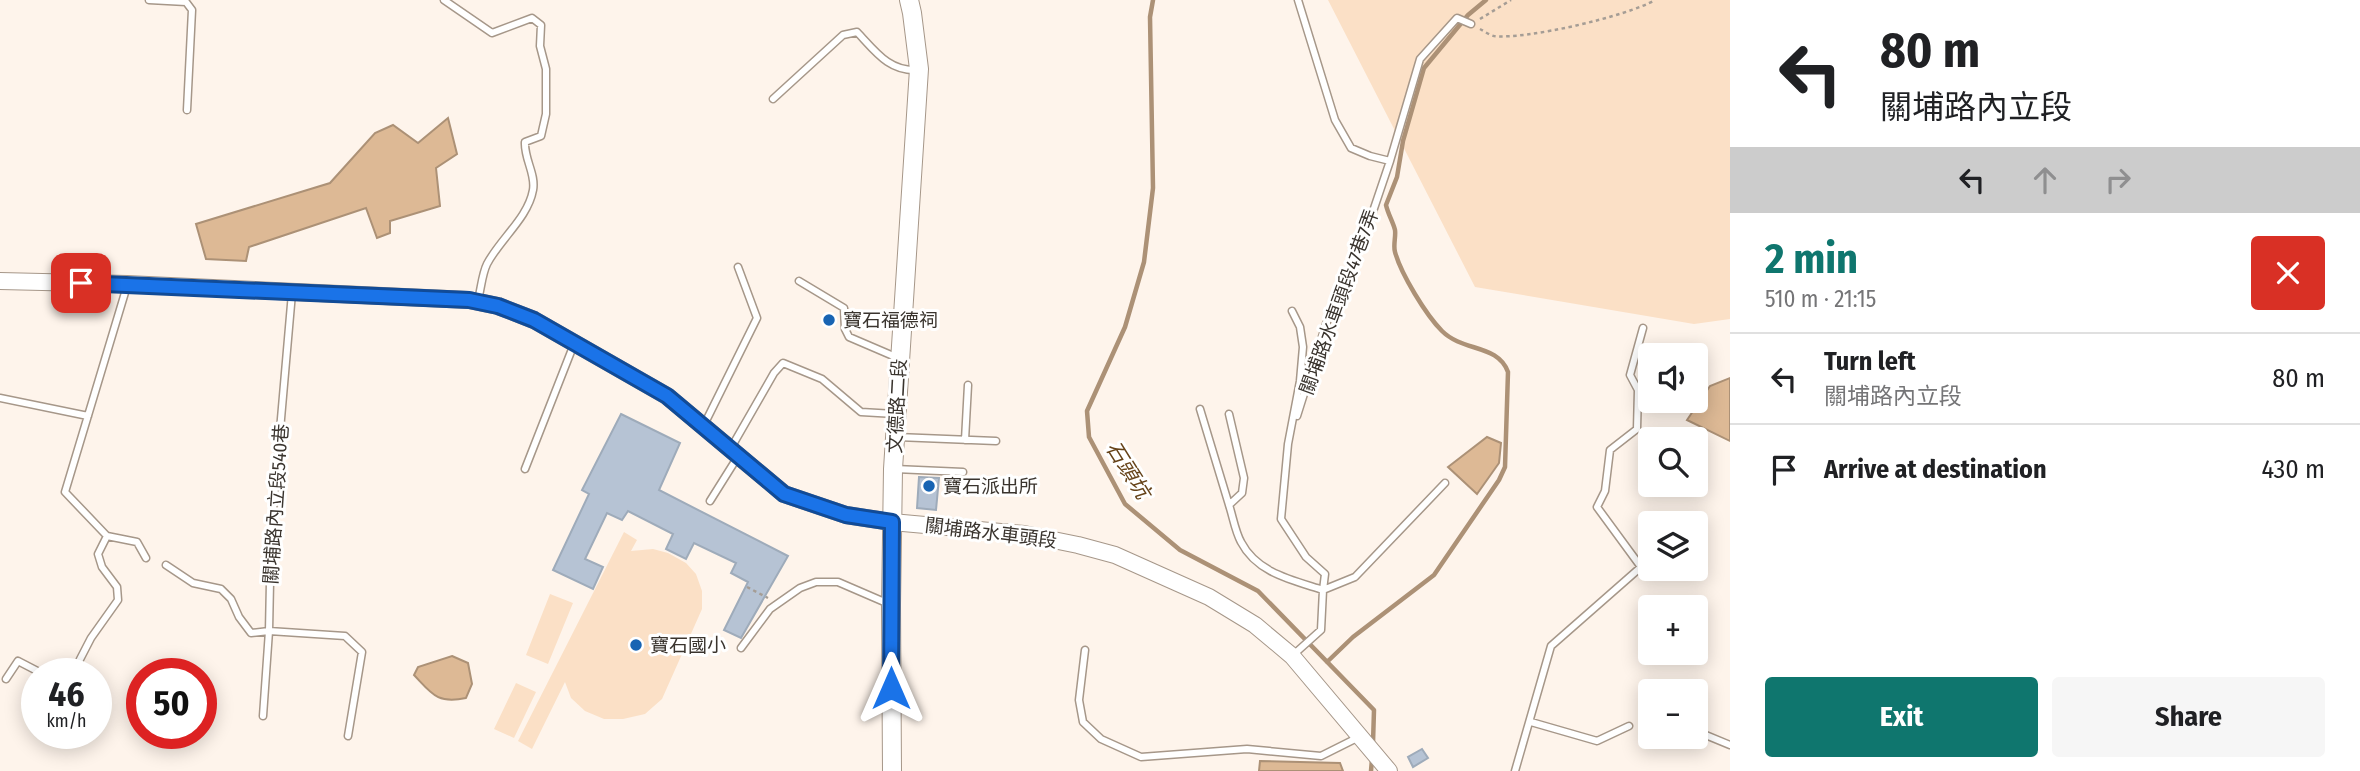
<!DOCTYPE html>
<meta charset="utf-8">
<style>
:root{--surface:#fff;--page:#f6f6f6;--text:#202124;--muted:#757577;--line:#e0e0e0;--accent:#0f766e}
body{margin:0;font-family:"Fira Sans Condensed","Noto Sans TC",sans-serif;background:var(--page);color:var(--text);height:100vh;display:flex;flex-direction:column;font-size:26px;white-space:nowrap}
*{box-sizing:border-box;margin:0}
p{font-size:23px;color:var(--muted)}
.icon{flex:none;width:38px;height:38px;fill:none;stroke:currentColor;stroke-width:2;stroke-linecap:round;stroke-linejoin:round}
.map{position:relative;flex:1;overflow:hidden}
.drawer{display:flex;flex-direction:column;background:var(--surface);width:630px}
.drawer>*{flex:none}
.guide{background:#fff;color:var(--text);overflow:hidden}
.controls{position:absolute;left:1638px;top:343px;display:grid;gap:14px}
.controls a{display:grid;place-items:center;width:70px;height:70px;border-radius:7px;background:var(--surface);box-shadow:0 4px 18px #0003;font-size:35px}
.speed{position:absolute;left:21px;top:658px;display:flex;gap:14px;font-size:35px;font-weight:700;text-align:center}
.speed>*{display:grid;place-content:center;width:91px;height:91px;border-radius:50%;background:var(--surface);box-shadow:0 4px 18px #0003;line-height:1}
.speed small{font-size:18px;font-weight:400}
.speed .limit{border:10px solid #d22;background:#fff;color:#111}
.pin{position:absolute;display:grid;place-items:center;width:60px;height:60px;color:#fff;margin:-30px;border-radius:14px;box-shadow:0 4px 10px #0006}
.me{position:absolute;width:77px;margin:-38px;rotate:0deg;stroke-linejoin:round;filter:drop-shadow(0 0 5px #0008)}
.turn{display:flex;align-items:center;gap:24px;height:147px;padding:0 35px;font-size:32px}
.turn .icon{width:91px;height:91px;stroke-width:2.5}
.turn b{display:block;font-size:49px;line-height:60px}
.lanes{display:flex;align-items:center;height:66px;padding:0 35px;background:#0003;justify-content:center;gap:35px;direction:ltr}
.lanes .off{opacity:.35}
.round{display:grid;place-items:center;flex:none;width:74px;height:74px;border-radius:7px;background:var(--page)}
.overview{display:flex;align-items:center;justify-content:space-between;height:119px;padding:0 35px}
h1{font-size:42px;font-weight:700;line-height:52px;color:var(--accent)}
.button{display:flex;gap:14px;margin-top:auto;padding:14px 35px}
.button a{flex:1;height:80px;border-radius:7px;background:var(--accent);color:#fff;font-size:28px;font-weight:700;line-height:80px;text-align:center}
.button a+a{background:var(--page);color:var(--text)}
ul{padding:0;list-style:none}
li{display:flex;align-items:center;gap:21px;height:91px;padding:0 35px;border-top:2px solid var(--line)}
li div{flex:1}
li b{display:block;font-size:26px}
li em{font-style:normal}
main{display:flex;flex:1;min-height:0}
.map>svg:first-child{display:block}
.green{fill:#fbe0c6}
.water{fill:#ddb995;stroke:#ac9176;stroke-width:2}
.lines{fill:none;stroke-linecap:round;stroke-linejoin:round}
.stream{stroke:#ac9176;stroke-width:4.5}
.building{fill:#b6c3d4;stroke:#9eabba;stroke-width:2}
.service-casing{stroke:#a69789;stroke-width:9}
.tertiary-casing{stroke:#a69789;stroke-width:18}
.secondary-casing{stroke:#a69789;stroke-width:20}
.path{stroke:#a59d95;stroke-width:2.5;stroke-dasharray:3.5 3.5;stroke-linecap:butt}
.service{stroke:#fff;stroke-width:6}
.tertiary{stroke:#fff;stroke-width:16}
.secondary{stroke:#fff;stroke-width:18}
.route-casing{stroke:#114b97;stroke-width:18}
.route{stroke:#1a73e8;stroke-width:12}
.poi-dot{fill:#1864b3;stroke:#fff;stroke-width:2.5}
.labels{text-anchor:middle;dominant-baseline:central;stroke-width:6;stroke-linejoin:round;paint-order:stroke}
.street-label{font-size:19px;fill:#3a342e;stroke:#fff}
.poi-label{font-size:19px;fill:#3a342e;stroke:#fff;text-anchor:start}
.water-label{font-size:21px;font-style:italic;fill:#664319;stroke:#fff}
</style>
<main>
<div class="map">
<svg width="1730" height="771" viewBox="0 0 1730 771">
<rect width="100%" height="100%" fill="#fef4eb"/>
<path class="green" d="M1328,0H1730V319L1694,324L1475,287Z
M624,532L637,540L631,551L653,549L668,553L686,563L696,574L702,591V609L662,699L645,714L623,719H604L585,711L571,698L565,682L532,749L518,741Z
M550,594L573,603L548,664L526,655Z
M516,683L536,692L514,738L494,729Z"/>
<path class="water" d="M448,118L457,154L436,168L440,206L390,221V233L377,238L366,208L249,247L246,261L206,259L196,224L330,183L375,133L393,125L418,143Z
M1730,378V441L1687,420L1710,386Z
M1487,437L1501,443L1499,463L1477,494L1448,467Z
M452,656L468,663L472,684L466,698C437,704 432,694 414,675L418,667Z
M1260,761L1340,763L1343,771H1259Z"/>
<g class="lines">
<path class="stream" d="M1153,0L1150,17L1153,188L1144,262L1125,327L1087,411L1089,437L1125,504L1180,550L1258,591L1374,710L1373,743
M1327,662L1353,637L1434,575L1499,480L1505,467L1508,372C1498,344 1463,352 1442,331C1426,315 1401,274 1395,252C1393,245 1396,237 1395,230C1393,222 1388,214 1386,205L1397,177L1403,141L1424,68L1468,15L1486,0
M1371,771L1372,759"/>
</g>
<path class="building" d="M621,414L680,443L659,490L788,556L741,638L724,630L748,582L731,573L736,563L694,543L686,559L666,549L673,534L628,511L622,520L607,513L585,559L603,567L593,589L553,570L589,494L582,490Z
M919,477L939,478L936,510L917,508Z
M1422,749L1428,758L1413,767L1408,757Z"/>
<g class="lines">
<defs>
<path id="service" d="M149,0L186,2L192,10L187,110
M444,0L492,33L532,18L541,25L540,46L546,69V114L541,136L525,142C524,159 536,174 533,190C528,218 500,239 487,264C482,274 481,289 478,300
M1298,0L1335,120L1351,148L1370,156L1390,161
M773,99L843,35L857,32C875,51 889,72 918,70
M799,281L844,308L845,329L849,337L898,358
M127,286L65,492L107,536L137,542L146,558
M0,398L88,416
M1200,409L1229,505
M1229,414L1244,478L1242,493L1229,505C1233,517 1235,531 1241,542C1257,573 1292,580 1323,590L1325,574L1306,557L1281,519L1288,444L1300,381L1303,347L1300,327L1292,311
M1297,416L1326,324L1365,235L1390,161L1420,59L1457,18L1471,24
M704,425L757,318L738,267
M897,437L996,441
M965,440L968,385
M731,448L774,373L783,363L822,379L861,412L895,414
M525,469L574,344
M895,469L963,472
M710,501L737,458
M166,565L193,583L221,589L231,599L239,617L251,633L269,631L345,636L362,652L348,736
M741,648L770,609L800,588L816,582H838L889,604
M1085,650L1079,700L1083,722L1101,739L1141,757L1247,749L1321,756L1359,737
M1292,656L1321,630L1323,590L1355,577L1445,483
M46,674L75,669L91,638L118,600L117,587L102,567L98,554L107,536
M6,679L18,661L43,674
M263,716L269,631L271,533L292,293
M1531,722L1597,741L1629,726
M1696,731L1730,745
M1515,771L1551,646L1641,567L1597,507L1605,491L1610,450L1637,429L1638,390L1630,375L1643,328"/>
<path id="tertiary" d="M0,281L127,284L469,300L498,306L534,320L667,396L784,494L846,515L892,522L1024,534L1078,545L1115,555L1209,597L1255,625L1292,656L1389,771"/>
<path id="secondary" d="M892,771L891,605L893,469L919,69L912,13L909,0"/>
</defs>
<use href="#service" class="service-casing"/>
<use href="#tertiary" class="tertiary-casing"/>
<use href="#secondary" class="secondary-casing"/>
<path class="path" d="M1480,19L1511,0
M1480,29C1484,31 1489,35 1494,36C1525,40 1628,16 1655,0
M747,587L768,598"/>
<use href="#service" class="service"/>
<use href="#tertiary" class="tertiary"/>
<use href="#secondary" class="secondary"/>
</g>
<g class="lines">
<defs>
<path id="route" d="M81,283L469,300L498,306L534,320L667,396L784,494L846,515L892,522L891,688"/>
</defs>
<use href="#route" class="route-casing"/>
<use href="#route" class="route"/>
</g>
<g class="poi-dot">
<circle cx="829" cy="320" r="7"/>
<circle cx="929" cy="486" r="7"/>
<circle cx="636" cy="645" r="7"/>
</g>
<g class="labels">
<g class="street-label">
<text transform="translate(1339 302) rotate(-70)">關埔路水車頭段47巷7弄</text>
<text transform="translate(897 406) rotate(-87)">文德路二段</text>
<text transform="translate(276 504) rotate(-86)">關埔路內立段540巷</text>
<text transform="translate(991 533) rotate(7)">關埔路水車頭段</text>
</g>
<g class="poi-label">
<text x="843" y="320">寶石福德祠</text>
<text x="943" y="486">寶石派出所</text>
<text x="650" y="645">寶石國小</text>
</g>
<g class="water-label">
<text transform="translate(1128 470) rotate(58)">石頭坑</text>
</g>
</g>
</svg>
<div class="controls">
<a><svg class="icon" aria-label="sound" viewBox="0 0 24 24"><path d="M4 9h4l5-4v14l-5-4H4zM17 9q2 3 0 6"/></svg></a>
<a><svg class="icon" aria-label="search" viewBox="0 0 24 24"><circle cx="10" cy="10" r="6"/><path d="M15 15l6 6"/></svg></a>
<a><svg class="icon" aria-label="layers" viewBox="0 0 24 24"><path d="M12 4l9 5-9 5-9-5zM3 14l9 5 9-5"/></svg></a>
<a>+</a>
<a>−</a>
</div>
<div class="speed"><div>46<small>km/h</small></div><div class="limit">50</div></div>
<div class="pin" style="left:81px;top:283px;background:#d93025"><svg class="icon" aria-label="arrive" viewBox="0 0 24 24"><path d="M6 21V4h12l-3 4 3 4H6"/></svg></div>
<svg class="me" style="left:891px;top:688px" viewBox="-20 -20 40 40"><path d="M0-17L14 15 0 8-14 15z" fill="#1a73e8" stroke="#fff" stroke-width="4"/></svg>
</div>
<section class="drawer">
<div class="guide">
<div class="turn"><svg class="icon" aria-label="left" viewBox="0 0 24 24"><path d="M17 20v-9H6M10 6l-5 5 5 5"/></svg><div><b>80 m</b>關埔路內立段</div></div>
<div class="lanes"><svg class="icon" aria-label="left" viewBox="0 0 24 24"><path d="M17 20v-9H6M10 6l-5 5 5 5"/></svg><svg class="icon off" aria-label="ahead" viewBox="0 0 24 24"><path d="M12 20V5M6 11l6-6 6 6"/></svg><svg class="icon off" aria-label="right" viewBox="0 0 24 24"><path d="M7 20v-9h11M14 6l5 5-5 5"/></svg></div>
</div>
<div class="overview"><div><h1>2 min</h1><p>510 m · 21:15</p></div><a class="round" style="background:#d93025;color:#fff"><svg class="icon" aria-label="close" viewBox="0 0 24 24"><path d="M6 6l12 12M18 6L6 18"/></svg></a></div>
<ul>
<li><svg class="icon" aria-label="left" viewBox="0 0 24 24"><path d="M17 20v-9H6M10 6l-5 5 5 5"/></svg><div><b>Turn left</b><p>關埔路內立段</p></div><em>80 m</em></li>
<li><svg class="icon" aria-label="arrive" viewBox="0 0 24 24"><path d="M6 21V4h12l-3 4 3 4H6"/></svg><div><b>Arrive at destination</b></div><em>430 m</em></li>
</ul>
<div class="button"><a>Exit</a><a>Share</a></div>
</section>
</main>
